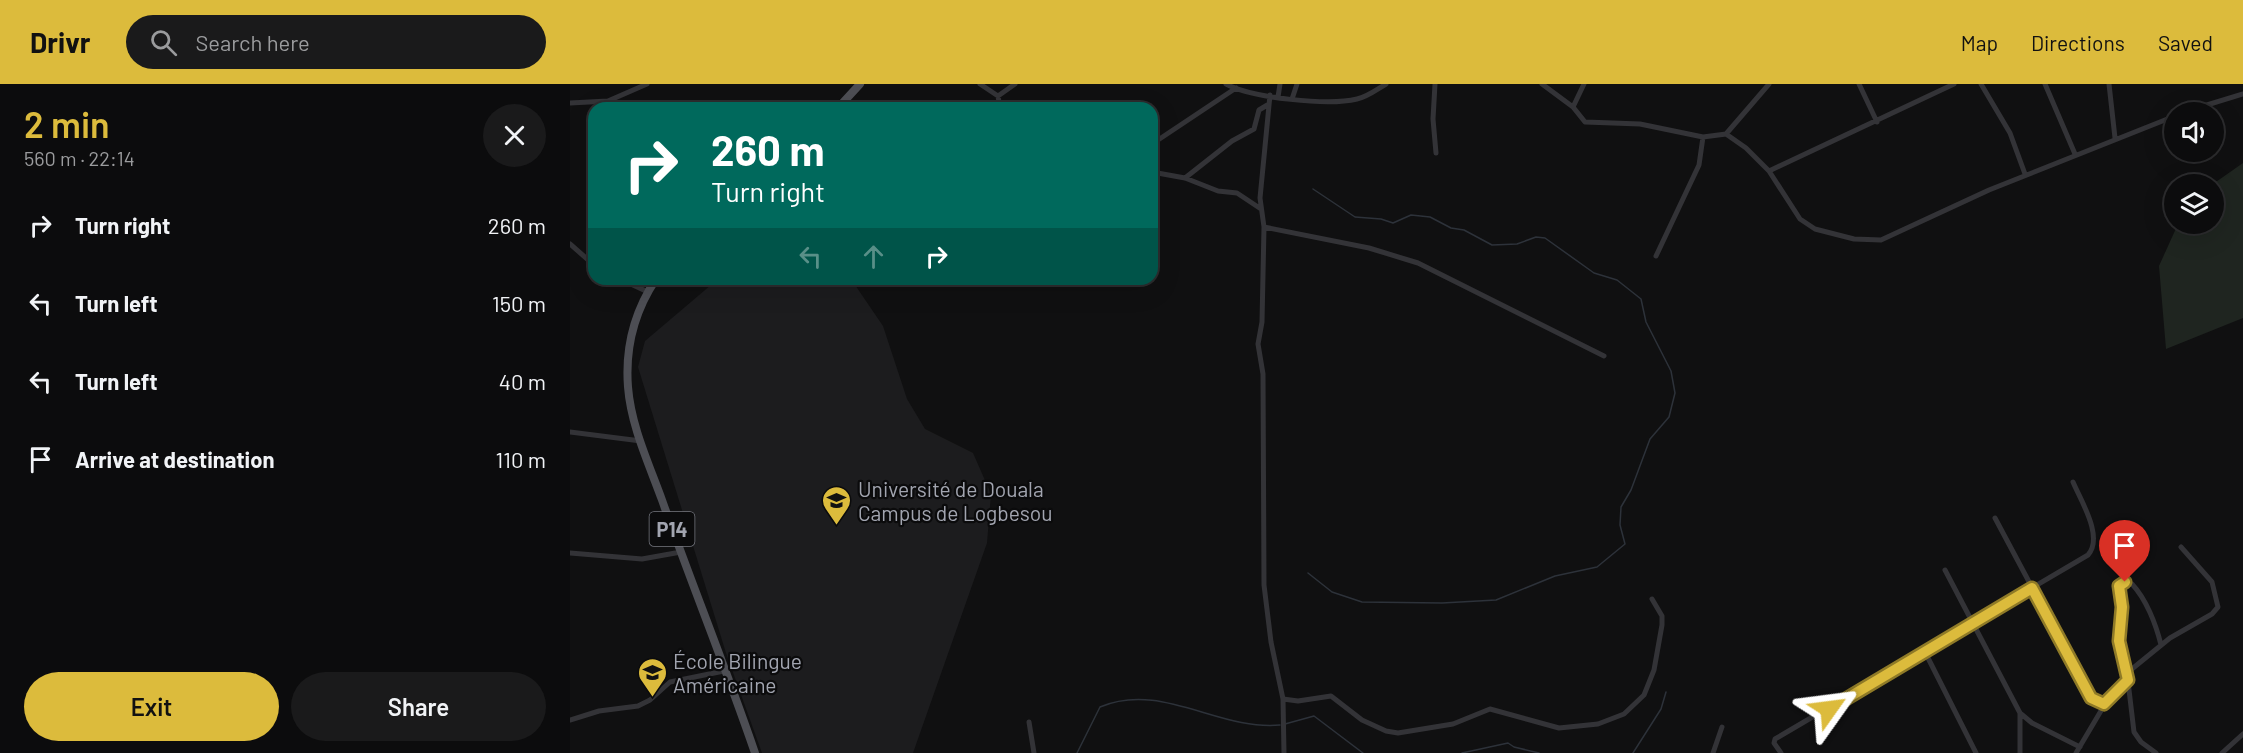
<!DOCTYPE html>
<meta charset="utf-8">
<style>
:root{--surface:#0c0c0d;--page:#1a1a1b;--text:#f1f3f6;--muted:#9a9b9d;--line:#2c2c2e;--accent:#dcbb3c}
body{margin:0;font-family:Barlow,sans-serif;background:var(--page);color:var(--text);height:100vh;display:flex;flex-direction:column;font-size:22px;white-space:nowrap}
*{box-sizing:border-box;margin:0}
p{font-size:20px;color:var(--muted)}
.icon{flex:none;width:33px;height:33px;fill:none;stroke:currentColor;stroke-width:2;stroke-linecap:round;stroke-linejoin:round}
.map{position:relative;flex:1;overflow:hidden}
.side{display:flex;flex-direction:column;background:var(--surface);width:570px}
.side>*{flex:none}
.hud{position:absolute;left:18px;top:18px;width:570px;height:183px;border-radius:18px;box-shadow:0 6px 24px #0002,0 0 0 2px var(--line);background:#00695c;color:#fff;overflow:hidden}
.controls{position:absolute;left:1594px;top:18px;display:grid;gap:12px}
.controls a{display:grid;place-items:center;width:60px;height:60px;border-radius:50%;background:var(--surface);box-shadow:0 6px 24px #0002,0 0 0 2px var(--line);font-size:30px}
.pin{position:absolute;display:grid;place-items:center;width:51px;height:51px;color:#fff;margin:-62px -26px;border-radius:50% 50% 50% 0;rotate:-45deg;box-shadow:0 0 6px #0007}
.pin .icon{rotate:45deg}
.me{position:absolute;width:66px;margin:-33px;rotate:59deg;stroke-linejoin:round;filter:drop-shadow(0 0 4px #0008)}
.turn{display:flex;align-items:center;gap:21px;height:126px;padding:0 24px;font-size:27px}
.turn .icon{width:78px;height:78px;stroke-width:2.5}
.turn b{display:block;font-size:42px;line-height:51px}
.lanes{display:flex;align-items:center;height:57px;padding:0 24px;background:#0003;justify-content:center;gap:30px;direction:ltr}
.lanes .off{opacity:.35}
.round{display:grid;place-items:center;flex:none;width:63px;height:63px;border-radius:32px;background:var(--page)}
.headline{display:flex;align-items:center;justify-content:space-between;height:102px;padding:0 24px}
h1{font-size:36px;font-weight:600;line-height:45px;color:var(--accent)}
.cta{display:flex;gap:12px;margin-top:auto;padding:12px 24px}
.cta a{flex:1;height:69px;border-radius:36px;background:var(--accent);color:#111;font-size:24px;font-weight:600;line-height:69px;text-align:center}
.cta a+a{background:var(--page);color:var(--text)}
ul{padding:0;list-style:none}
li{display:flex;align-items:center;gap:18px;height:78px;padding:0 24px}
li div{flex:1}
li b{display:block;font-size:22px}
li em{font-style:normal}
header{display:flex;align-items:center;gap:36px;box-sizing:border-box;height:84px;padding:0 30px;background:var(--accent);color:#111}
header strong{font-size:28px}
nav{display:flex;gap:33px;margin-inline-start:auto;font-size:21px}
.search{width:420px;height:54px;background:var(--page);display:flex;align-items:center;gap:15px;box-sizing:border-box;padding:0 21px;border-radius:33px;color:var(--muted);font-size:22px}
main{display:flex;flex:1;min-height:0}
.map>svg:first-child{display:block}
.built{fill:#1c1c1e}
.green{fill:#1f2520}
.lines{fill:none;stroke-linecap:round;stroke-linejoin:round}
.stream{stroke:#2d323a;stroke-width:1.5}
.street{stroke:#333337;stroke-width:5}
.primary{stroke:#4d4e54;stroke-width:8}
.route-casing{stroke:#8f7a27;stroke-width:15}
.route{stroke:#dcbb3c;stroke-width:10}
.labels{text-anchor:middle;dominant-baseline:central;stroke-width:4.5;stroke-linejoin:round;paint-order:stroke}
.shield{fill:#0b0b0c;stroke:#75777f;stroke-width:1.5}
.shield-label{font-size:20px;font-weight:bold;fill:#a2a5b0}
.poi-label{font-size:21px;fill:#a2a5b0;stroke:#0b0b0c;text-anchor:start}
</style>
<header>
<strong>Drivr</strong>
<div class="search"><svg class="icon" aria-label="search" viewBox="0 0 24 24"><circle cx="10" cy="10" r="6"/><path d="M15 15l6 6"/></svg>Search here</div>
<nav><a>Map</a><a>Directions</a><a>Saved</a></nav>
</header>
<main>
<section class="side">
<div class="headline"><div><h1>2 min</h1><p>560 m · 22:14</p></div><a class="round"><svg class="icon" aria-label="close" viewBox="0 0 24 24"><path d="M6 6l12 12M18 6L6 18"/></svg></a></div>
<ul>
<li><svg class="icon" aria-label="right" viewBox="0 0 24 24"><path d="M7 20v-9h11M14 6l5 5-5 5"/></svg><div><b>Turn right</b></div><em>260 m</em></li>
<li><svg class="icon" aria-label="left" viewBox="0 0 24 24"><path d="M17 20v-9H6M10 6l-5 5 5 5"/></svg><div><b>Turn left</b></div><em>150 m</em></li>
<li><svg class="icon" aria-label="left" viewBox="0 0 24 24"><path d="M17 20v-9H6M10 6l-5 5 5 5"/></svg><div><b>Turn left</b></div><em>40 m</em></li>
<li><svg class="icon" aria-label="arrive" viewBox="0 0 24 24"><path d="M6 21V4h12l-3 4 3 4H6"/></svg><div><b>Arrive at destination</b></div><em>110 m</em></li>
</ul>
<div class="cta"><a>Exit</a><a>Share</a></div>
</section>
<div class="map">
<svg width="1673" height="669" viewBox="0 0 1673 669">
<rect width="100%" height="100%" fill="#101011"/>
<path class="built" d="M148,195H281L313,242L337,315L355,345L403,369L421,410L417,459L343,669H192L156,569L68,283L75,257Z"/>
<path class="green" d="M1673,79V234L1596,265L1589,182L1608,140H1644L1643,100Z"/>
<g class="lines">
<path class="stream" d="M738,489L762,508L792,518L872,519L926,516L985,492L1027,483L1055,460L1050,441L1051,423L1061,406L1080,355L1099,333L1105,309L1101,287L1076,238L1071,215L1047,196L1024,189L975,154L966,153L947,160L922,161L894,146L881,144L860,133L841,131L823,139L811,135L785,133L743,105
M715,640L744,632L793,669
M507,669L530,623C591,597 649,647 710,641
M892,669L938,659L944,663L969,669
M1063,669L1091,625L1096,608"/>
<path class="street" d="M410,0L428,12L445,0
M656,0C682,14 758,22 787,15C797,13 806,6 816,0
M865,0L863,35L866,69
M972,0L1003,23L1015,38L1070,40L1133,53L1156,50L1199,0
M1289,0L1307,38
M1411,0L1440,49L1455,90
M1475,0L1505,70
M1539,0L1545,54
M700,11L690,114L694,143L692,238L688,260L693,290L694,501L701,558L713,615L714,669
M428,12L430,24
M708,13L710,0
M722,15L727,0
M0,19L38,17L77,0
M1003,23L1014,0
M1614,28L1673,10
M1156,50L1176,64L1199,87L1384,0
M582,60L666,4
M1199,87L1230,135L1245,145L1284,155L1311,156L1419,106L1605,32
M582,88L615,94L648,107L667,109L691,125
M615,94L662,57L684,45L689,26L699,20
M694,143L799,164L848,179L1034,272
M0,160L24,181
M1086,172L1129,81L1133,53
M50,195L78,208
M0,348L71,357
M1425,434L1521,614L1535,620
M0,469L72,475L111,468
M1375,486L1450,629L1462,639L1510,663
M1355,568L1406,669
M1557,589L1600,554L1642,530L1648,523L1642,498L1611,463
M713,615L728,617L761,612L792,636L816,647L828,649L883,640L920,625L989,644L1028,640L1054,630L1074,611L1084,586L1092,541V532L1082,515
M1450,629V669
M0,636L29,627L68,622L80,616L100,598L154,587
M459,638L464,669
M1143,669L1152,643
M1211,669L1204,659L1205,655L1518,471C1534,453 1511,417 1503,398
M1506,669L1535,620L1558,596
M1586,669L1571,658L1564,648L1557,589L1549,557L1552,523L1549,504L1555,498L1562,500C1576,515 1586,540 1591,561
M1652,669L1673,650"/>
<path class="primary" d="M268,24L290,0
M86,195C64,228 55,264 58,303C61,342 79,380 92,416C122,501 156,584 185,669"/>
</g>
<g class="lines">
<defs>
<path id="route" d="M1259,625L1462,504L1521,614L1534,620L1558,596L1549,557L1552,523L1549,502L1555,498"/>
</defs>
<use href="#route" class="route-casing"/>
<use href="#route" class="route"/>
</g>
<defs>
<symbol id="university-pin" viewBox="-11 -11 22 30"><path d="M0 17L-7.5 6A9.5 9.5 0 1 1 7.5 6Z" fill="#dcbb3c" stroke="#0b0b0c"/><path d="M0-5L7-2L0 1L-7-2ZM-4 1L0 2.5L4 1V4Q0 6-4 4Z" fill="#111"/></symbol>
<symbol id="school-pin" viewBox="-11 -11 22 30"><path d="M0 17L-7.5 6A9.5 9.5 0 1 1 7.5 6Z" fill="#dcbb3c" stroke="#0b0b0c"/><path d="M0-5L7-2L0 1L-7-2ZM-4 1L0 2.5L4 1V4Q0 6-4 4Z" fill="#111"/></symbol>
</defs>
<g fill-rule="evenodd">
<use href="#university-pin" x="250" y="400" width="33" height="45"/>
<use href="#school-pin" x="66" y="572" width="33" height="45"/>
</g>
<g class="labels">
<rect class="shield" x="79.5" y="428" width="45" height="34" rx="4.5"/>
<g class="shield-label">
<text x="102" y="445">P14</text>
</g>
<g class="poi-label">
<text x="288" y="404">Université de Douala<tspan x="288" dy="24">Campus de Logbesou</tspan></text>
<text x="103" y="576">École Bilingue<tspan x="103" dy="24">Américaine</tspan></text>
</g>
</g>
</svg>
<div class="controls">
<a><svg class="icon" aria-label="sound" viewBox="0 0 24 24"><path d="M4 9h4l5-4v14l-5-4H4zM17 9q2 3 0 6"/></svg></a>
<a><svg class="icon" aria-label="layers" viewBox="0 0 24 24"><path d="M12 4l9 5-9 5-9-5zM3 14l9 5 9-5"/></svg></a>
</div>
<div class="pin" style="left:1555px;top:498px;background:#d93025"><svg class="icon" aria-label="arrive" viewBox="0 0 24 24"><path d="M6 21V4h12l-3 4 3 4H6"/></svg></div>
<svg class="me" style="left:1259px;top:625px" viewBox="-20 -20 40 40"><path d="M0-17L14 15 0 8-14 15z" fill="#dcbb3c" stroke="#fff" stroke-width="4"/></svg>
<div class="hud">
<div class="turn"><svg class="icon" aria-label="right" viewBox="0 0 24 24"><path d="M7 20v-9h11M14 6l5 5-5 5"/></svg><div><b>260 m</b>Turn right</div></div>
<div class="lanes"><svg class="icon off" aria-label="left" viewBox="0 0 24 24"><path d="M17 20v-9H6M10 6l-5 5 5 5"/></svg><svg class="icon off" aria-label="ahead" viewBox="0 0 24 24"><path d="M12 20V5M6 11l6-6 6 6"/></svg><svg class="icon" aria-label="right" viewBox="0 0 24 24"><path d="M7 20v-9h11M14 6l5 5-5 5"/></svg></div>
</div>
</div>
</main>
